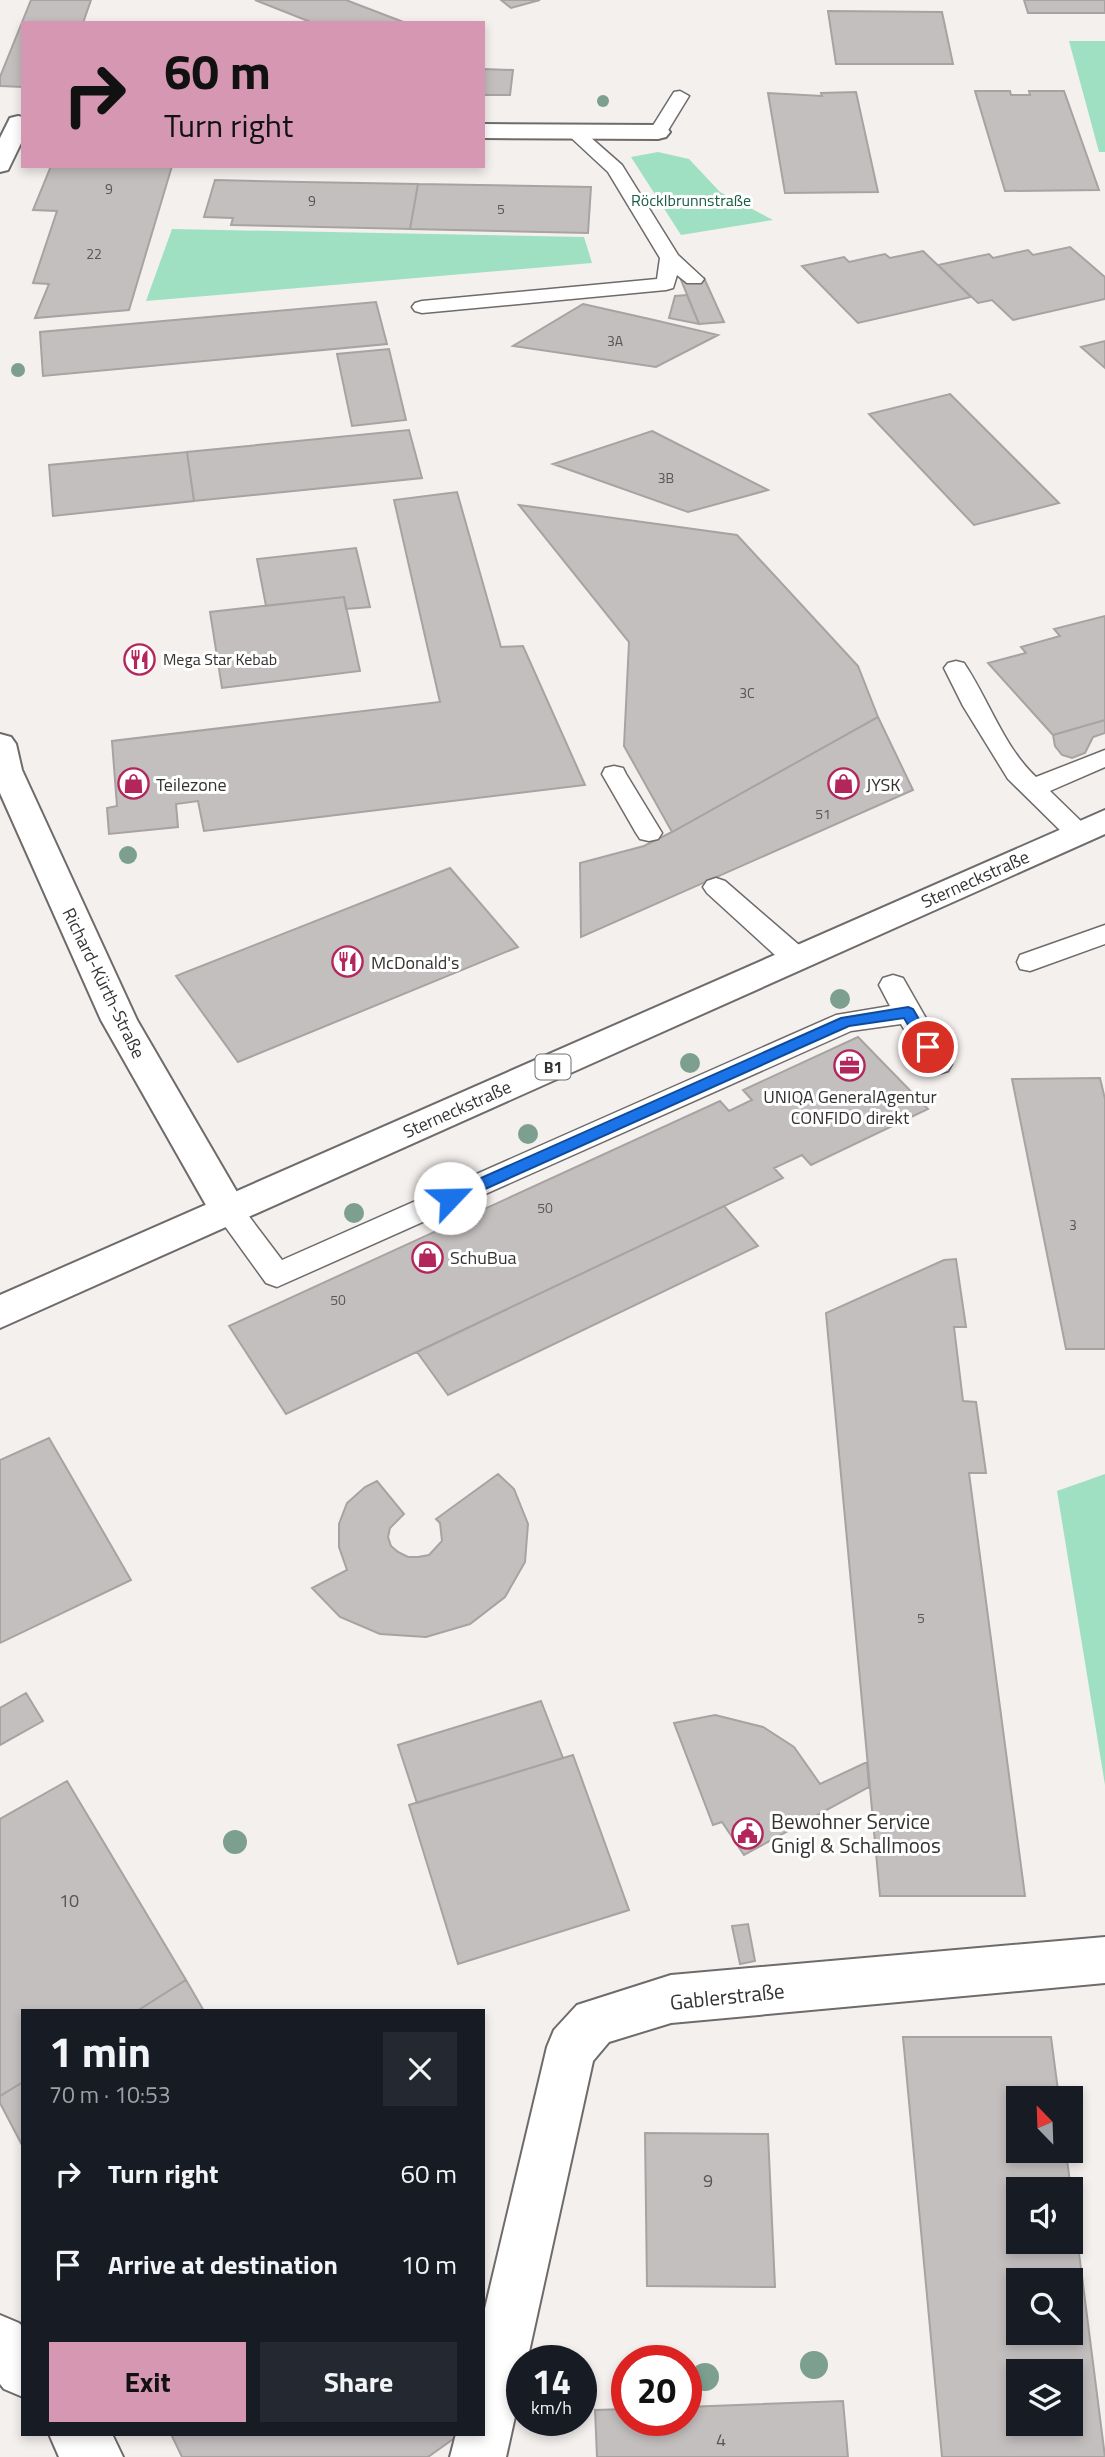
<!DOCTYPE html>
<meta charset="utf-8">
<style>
:root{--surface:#171b24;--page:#242831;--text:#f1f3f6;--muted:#9ea1a6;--accent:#d597b1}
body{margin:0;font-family:"Titillium Web",sans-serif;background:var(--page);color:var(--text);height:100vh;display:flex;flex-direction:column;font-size:26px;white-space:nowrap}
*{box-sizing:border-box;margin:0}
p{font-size:23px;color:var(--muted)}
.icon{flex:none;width:38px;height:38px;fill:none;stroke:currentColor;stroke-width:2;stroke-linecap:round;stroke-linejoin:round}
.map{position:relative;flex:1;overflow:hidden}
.side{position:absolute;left:21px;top:2009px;width:464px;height:427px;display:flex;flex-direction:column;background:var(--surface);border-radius:0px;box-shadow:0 4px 10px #0003}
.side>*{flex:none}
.hud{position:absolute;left:21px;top:21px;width:464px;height:147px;border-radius:0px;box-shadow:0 4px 10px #0003;background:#d597b1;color:#111;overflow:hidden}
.needle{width:46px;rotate:337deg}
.controls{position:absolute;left:1006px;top:2086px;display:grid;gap:14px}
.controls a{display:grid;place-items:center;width:77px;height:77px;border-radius:0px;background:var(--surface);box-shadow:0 4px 10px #0003;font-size:35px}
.speed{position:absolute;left:506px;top:2345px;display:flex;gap:14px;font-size:35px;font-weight:700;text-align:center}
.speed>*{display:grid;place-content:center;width:91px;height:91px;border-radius:50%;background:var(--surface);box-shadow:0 4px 10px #0003;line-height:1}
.speed small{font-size:18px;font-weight:400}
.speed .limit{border:10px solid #d22;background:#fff;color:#111}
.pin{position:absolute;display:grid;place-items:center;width:60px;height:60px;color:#fff;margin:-30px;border:4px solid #fff;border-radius:50%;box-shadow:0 2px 7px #0007}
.me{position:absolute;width:77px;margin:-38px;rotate:66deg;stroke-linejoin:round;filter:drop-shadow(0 0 5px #0008)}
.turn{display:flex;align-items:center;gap:24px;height:147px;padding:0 28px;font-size:32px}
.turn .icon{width:91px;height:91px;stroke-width:2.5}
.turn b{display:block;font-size:49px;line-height:60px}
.round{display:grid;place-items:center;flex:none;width:74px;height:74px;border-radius:0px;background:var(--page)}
.summary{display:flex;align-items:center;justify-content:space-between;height:119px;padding:0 28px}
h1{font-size:42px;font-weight:700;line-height:52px}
.button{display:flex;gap:14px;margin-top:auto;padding:14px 28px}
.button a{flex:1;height:80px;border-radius:0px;background:var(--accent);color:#111;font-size:28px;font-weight:700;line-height:80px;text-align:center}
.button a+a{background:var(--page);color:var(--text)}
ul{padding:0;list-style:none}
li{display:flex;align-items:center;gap:21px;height:91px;padding:0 28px}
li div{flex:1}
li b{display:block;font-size:26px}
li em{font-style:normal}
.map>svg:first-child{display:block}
.green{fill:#9fe0c2}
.building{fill:#c3bfbe;stroke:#a7a3a2;stroke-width:2;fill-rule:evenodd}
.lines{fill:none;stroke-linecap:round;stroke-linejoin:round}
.service-casing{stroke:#6e6b6a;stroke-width:3}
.minor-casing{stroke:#6e6b6a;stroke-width:4}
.primary-casing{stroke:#6e6b6a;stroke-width:4}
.service{fill:#fff;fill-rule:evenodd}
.minor{fill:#fff;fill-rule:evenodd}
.primary{fill:#fff;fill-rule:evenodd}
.tree{fill:#7c9f90}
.route{fill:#1a73e8;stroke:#114b97;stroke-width:2}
.labels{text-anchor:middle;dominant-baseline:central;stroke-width:6;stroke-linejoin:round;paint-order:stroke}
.number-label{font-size:14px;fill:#585655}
.far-park-label{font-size:16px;fill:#1a5c44;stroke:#fff}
.far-poi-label{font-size:16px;fill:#343332;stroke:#fff;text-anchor:start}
.shield{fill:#fff;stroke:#717070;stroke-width:2}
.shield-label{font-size:16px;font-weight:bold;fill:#343332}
.poi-label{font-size:18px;fill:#343332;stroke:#fff;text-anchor:start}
.street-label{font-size:18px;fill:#343332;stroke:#fff}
.near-number-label{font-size:18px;fill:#585655}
.near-poi-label{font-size:21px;fill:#343332;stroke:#fff;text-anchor:start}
.near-street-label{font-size:21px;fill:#343332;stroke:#fff}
</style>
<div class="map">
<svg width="1105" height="2457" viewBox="0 0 1105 2457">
<rect width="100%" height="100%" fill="#f4f0ee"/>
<path class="green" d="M1069,41H1105V152H1099Z
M658,152L689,159L720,192L773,220L681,235L631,157Z
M172,229L584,237L592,263L146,301Z
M1105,1474V1785L1057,1491Z"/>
<path class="building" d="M31,0H91L83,23H23V87L0,86V77Z
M255,0H346L406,23H313Z
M501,0H540L511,8Z
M1024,0H1105V13H1028Z
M828,11L942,12L953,64H836Z
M483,69L513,70L510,95H483Z
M975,91H1010L1011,95H1030L1029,91H1064L1099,190L1005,191Z
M856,92L878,192L785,193L768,93L822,96L821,93Z
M51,166H172L129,310L35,318L49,284L33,283L57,211L33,210Z
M215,180L303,182L418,184L410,229L231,225L233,218L204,217Z
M418,184L591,187L588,233L410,229Z
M1070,247L1105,277V299L1013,320L992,300L978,303L938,265L989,254L993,258L1028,250L1033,255Z
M923,251L971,297L858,323L802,266L844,257L849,262L885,254L890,258Z
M704,278L724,322L699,324L681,280Z
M687,295L699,324L669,318L675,296Z
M376,302L387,344L43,376L40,332Z
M583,304L654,320L718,335L656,367L513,346Z
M1105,341V368L1081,347Z
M389,349L406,420L352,426L337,354Z
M950,394L1059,503L974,525L869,414Z
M409,430L422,478L194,501L187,452Z
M652,431L768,490L688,512L553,464Z
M187,452L194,501L53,516L49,465Z
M457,492L501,647L523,646L585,785L204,831L198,801L176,804L178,827L109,834L107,808L117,806L112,741L440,702L394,500Z
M519,505L737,535L858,666L878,717L672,832L624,746L629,642Z
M356,548L370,607L346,609L344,597L266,606L257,559Z
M344,597L360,671L222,688L210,612Z
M1105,616V720L1053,735L988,663L1026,653L1021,647L1060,636L1054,629Z
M878,717L913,790L581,937L580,863L644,846L672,832Z
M1105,720V733L1093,737L1085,753L1072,758L1062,755L1055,746L1053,735Z
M450,868L518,947L238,1062L176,976Z
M858,1037L928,1109L811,1165L802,1155L774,1168L783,1178L286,1414L229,1326L720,1101L729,1111L752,1100L743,1090Z
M1100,1078L1105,1099V1349H1066L1012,1079Z
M724,1206L758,1246L448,1395L417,1352Z
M956,1259L966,1327H954L963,1401L976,1402L986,1473H969L1025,1896H880L826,1313L944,1260Z
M49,1438L131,1580L0,1643V1460Z
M498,1474L514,1489L528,1524L525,1562L505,1597L470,1624L426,1637L380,1634L340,1617L312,1588L347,1570L339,1547V1524L347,1503L365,1487L377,1481L404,1514L390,1528L388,1537L391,1546L398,1552L408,1557H418L429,1555L442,1541L440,1523L436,1519Z
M26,1693L43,1721L0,1745V1708Z
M541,1701L563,1758L417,1803L398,1745Z
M715,1715L763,1727L794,1747L820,1784L867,1762L869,1787L744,1855L722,1822L713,1825L674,1723Z
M573,1755L629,1910L458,1964L409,1805Z
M67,1781L186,1980L137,2011H23V2082L0,2096V1819Z
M748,1924L755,1961L740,1964L732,1926Z
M186,1980L204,2011H137Z
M903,2037H1051L1059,2098H1018V2151H1066L1105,2457H942ZM1018,2189H1071V2242H1018ZM1018,2280H1071V2333H1018ZM1018,2371H1071V2424H1018Z
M23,2082V2147L0,2103V2096Z
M645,2133L768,2134L775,2287L647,2286Z
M843,2401L848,2457H597L595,2410L626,2409V2420H686V2407Z
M171,2434H454L456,2437L428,2457H182Z"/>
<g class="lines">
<defs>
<path id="service" d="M680,91L689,96L667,132L664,136H652L649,132L674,92Z
M575,128L581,129L622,165L678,255L704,279L701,283H687L677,275L673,288L666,290L422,313L415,311L412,307L415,303L422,301L657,279L660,258L608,172L566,133Z
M956,661L964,663C989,700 1003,746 1036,777L1105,750V767L1050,791L1087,827L1091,833L1087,839L1078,841L1069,839L1008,779L963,706L944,668L948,663Z
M614,766L623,768L626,774L662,833L658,839L649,841L640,839L636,833L602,774L605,768Z
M716,878L725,881L806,951L809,958L806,965L796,967L786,965L707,893L703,887L707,881Z
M1105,925V944L1030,971L1020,969L1017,962L1020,955Z
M893,975L903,978L952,1064L948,1071L938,1074L928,1071L901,1024L851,1031L277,1287L266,1283L214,1211L219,1203L229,1200L239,1203L282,1260L836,1015L890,1006L879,985L883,978Z"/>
<path id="minor" d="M18,116L23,117V139L8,170L0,172V138L10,118Z
M483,124L658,125L666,127L670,132L666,137L658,139L483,138Z
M0,734L11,737L16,744L22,770L137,1020L248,1211L243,1221L229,1226L215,1221L101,1020L0,793Z
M1105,1937V1983L671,2023L609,2042L593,2061L527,2361H522V2385L506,2457H450L456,2434H483V2317L547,2047L554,2030L577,2005L671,1975Z
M0,2315L19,2323L23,2327V2397L4,2389L0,2384Z
M49,2434H112L123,2457H59Z"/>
<path id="primary" d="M1105,810V834L0,1328V1295Z"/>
</defs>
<use href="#service" class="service-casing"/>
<use href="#minor" class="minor-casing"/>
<use href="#primary" class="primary-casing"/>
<use href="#service" class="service"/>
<use href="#minor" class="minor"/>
<use href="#primary" class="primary"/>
</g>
<g class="tree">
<circle cx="603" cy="101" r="6"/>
<circle cx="18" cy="370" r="7"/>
<circle cx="128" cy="855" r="9"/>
<circle cx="840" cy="999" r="10"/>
<circle cx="690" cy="1063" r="10"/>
<circle cx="528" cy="1134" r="10"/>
<circle cx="354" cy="1213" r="10"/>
<circle cx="235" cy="1842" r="12"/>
<circle cx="814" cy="2365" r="14"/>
<circle cx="705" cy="2377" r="14"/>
</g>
<path class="route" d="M908,1007L913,1009L933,1043L935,1047L933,1050H923L904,1018L849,1026L456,1202L450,1204L443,1198L445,1194L841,1018Z"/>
<defs>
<symbol id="restaurant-ring" viewBox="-11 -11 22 22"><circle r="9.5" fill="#fff" stroke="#b3265c" stroke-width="1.5"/><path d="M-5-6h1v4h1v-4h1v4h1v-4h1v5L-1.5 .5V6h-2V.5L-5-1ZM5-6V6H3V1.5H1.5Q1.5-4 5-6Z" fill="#b3265c"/></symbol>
<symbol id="shop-ring" viewBox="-11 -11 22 22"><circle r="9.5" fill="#fff" stroke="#b3265c" stroke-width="1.5"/><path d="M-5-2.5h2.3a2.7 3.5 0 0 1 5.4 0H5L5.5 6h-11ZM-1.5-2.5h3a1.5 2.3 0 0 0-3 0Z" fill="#b3265c"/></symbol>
<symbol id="office-ring" viewBox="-11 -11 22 22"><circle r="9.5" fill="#fff" stroke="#b3265c" stroke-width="1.5"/><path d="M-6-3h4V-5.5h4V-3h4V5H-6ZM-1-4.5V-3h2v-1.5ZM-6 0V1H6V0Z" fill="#b3265c"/></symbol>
<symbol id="civic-ring" viewBox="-11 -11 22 22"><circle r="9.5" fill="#fff" stroke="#b3265c" stroke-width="1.5"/><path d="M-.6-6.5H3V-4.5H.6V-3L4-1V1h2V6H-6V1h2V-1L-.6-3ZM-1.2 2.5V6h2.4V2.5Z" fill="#b3265c"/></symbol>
</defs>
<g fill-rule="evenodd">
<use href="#restaurant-ring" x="122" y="642" width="35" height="35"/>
<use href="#shop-ring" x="116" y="766" width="35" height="35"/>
<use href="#shop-ring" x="826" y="766" width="35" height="35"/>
<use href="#restaurant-ring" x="330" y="944" width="35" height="35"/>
<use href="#office-ring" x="832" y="1048" width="35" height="35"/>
<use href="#shop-ring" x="410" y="1240" width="35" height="35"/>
<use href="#civic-ring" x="730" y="1816" width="35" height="35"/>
</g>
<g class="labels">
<g class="number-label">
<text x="109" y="188">9</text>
<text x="312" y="200">9</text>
<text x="501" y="208">5</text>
<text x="94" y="253">22</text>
<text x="615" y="340">3A</text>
<text x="666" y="477">3B</text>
<text x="747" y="692">3C</text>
<text x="823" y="813">51</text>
<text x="545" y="1207">50</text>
<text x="1073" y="1224">3</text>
<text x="338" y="1299">50</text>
<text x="921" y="1617">5</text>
</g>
<g class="far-park-label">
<text x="691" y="200">Röcklbrunnstraße</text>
</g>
<g class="far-poi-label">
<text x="163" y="659">Mega Star Kebab</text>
</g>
<rect class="shield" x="535.5" y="1054.5" width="35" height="25" rx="5"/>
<g class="shield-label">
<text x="553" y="1067">B1</text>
</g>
<g class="poi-label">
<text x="156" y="784">Teilezone</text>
<text x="866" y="784">JYSK</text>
<text x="371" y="962">McDonald's</text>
<text x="850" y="1096" text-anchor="middle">UNIQA GeneralAgentur<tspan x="850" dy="21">CONFIDO direkt</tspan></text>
<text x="450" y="1257">SchuBua</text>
</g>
<g class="street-label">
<text transform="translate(975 879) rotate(-24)">Sterneckstraße</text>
<text transform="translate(104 983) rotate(64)">Richard-Kürth-Straße</text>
<text transform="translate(457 1109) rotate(-24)">Sterneckstraße</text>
</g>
<g class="near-number-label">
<text x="69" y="1900">10</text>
<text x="708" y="2180">9</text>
<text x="721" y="2439">4</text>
</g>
<g class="near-poi-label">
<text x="771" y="1821">Bewohner Service<tspan x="771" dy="24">Gnigl &amp; Schallmoos</tspan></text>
</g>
<g class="near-street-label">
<text transform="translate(727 1996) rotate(-6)">Gablerstraße</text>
</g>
</g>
</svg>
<div class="controls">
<a><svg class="needle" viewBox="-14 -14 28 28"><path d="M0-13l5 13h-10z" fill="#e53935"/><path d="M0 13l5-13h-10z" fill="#9ea1a6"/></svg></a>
<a><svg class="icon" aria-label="sound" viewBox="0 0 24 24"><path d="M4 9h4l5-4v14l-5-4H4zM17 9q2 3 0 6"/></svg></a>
<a><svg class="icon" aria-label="search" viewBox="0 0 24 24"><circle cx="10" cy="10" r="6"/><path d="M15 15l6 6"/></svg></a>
<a><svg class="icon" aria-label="layers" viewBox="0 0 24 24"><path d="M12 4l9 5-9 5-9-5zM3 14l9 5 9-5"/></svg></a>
</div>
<div class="speed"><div>14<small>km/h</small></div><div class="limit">20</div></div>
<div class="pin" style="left:928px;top:1047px;background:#d93025"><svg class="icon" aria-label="arrive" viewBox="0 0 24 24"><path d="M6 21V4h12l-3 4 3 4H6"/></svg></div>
<svg class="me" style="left:450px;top:1198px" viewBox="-20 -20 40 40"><circle r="19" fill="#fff"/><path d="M0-13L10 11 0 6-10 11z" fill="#1a73e8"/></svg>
<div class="hud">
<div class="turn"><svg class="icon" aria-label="right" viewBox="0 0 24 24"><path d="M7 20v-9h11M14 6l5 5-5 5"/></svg><div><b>60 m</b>Turn right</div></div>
</div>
<section class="side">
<div class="summary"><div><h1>1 min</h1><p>70 m · 10:53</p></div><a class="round"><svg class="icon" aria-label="close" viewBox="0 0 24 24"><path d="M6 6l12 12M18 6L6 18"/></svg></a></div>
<ul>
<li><svg class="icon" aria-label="right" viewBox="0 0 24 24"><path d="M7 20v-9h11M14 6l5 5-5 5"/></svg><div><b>Turn right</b></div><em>60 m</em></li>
<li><svg class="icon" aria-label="arrive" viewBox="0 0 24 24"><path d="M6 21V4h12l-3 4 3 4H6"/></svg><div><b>Arrive at destination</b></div><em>10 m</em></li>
</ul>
<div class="button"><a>Exit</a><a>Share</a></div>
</section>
</div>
